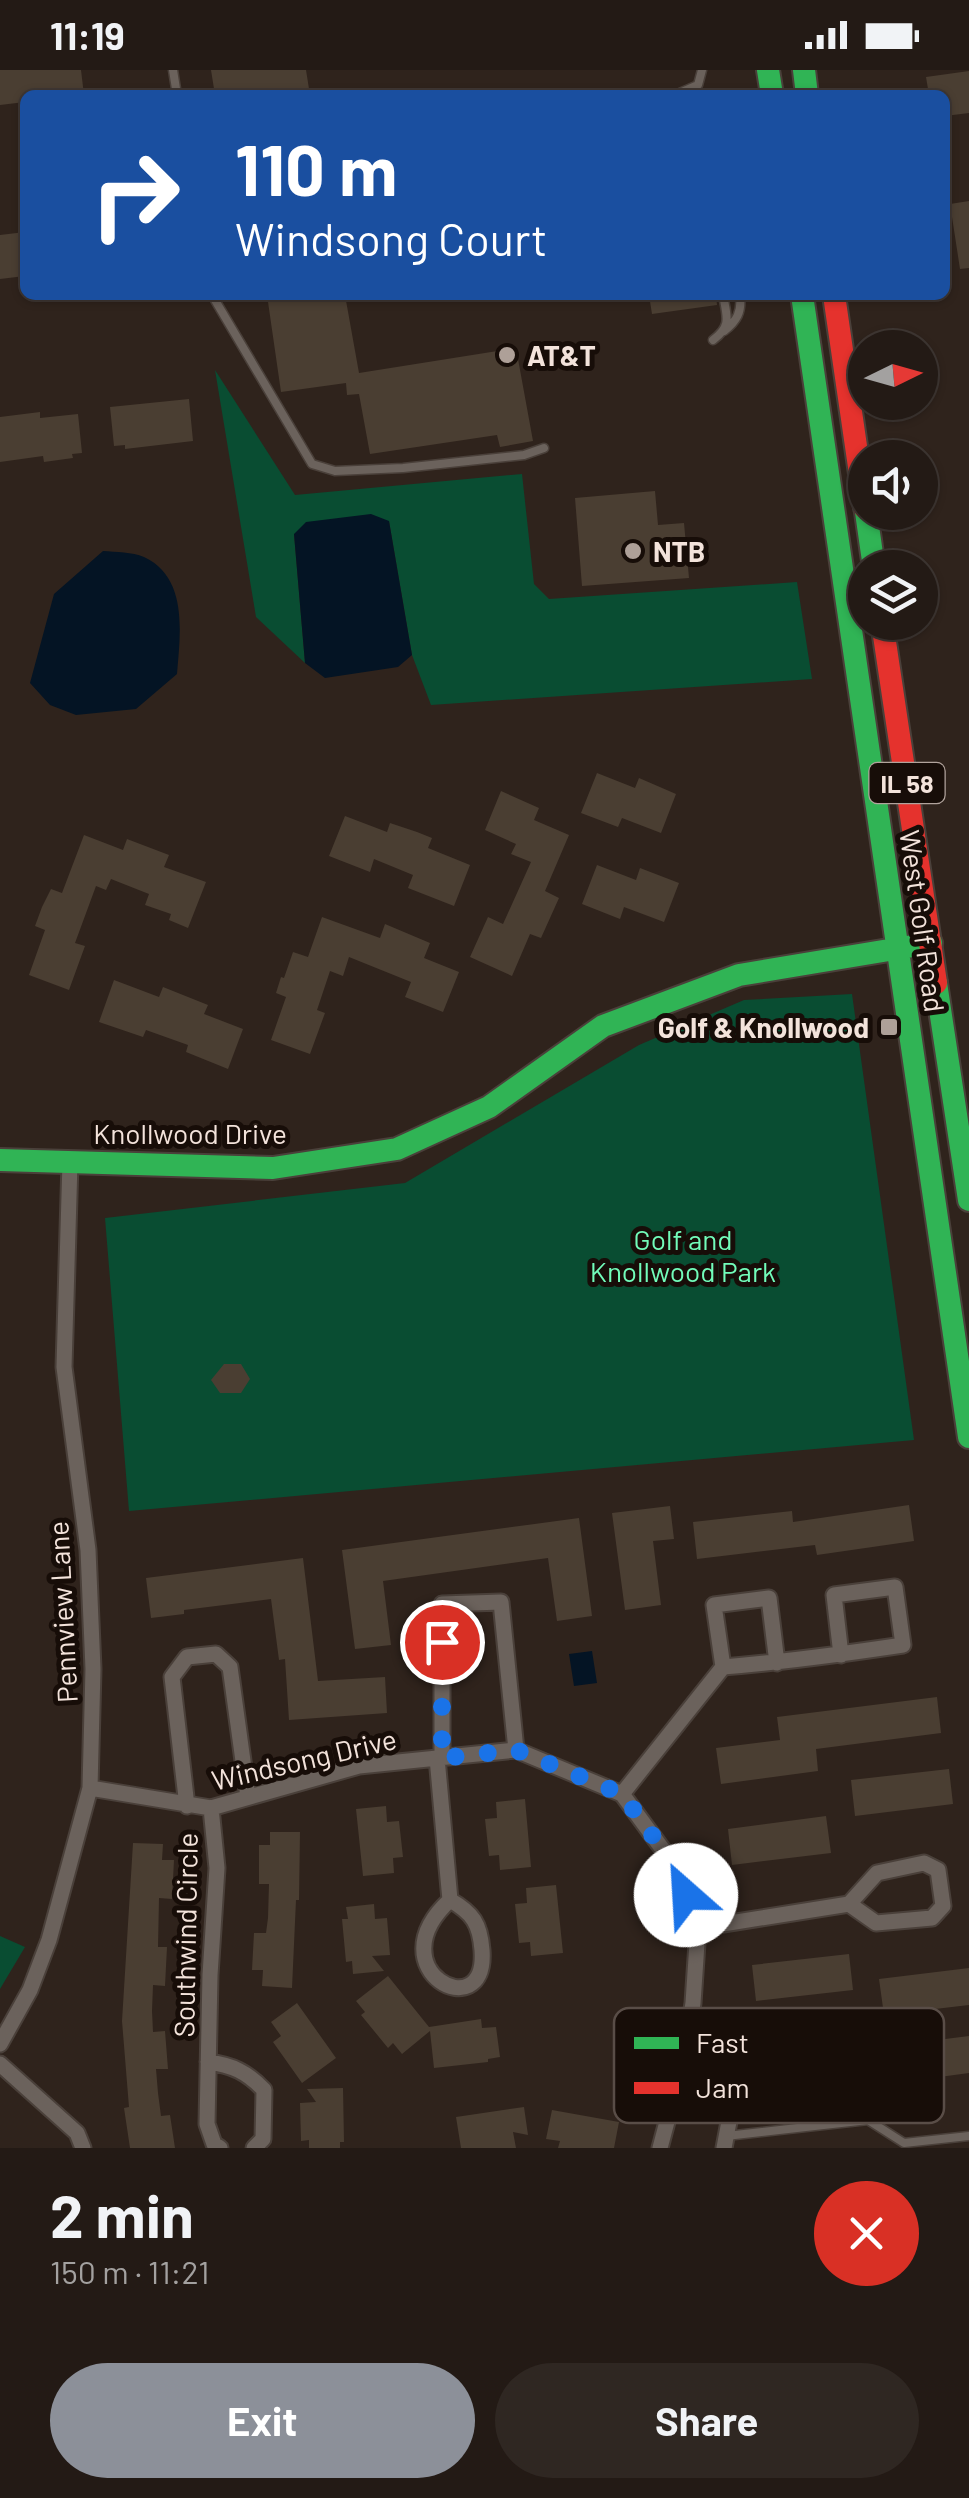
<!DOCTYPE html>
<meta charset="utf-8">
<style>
:root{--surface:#231a15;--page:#2f2722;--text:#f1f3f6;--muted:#a3a1a0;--line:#403834;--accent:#8c9099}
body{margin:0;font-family:Barlow,sans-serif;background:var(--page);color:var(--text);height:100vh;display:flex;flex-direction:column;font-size:38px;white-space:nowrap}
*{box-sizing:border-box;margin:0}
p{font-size:32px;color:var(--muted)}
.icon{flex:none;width:55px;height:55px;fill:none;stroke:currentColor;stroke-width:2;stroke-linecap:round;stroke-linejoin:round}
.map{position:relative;height:2078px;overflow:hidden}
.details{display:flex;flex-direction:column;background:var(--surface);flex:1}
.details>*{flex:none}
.banner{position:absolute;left:20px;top:20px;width:930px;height:210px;border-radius:15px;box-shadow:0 2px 8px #0004,0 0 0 2px var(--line);background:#1a4fa0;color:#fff;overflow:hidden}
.needle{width:65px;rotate:85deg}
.buttons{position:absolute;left:848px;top:260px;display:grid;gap:20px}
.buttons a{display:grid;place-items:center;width:90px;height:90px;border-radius:50%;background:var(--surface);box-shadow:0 2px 8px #0004,0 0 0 2px var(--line);font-size:50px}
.pin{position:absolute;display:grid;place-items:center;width:85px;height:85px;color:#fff;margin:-42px;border:5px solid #fff;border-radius:50%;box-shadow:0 2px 10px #0007}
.me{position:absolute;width:110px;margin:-55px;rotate:334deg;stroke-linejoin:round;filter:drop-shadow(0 0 8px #0008)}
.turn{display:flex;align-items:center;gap:35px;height:210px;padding:0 50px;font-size:45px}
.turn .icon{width:130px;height:130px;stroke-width:2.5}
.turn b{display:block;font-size:70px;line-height:85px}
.round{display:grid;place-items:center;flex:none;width:105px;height:105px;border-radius:52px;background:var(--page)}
.headline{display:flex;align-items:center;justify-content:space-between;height:170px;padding:0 50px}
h1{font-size:60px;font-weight:700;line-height:75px}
.cta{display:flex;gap:20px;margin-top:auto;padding:20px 50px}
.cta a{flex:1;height:115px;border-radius:60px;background:var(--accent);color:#fff;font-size:40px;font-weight:700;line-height:115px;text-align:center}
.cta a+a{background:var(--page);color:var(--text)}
.status{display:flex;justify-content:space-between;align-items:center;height:70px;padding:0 50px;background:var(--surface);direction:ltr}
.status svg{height:28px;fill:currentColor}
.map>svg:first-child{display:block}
.green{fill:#094d32}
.water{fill:#041424}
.building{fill:#4a3e32}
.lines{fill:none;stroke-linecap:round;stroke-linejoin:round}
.lane-casing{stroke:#4a403a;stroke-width:11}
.street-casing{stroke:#4a403a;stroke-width:19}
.fast-casing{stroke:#4a403a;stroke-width:26}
.jam-casing{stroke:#4a403a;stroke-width:26}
.lane{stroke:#6b625c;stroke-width:8}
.street{stroke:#6b625c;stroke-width:15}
.fast{stroke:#30b455;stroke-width:22}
.jam{stroke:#e5322d;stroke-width:22}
.route{stroke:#1a73e8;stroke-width:18;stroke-dasharray:0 32.4}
.poi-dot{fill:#aea098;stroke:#170d08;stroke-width:4}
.labels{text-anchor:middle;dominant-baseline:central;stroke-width:10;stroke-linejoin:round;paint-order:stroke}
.shield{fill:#170d08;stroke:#b1a39c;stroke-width:2.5}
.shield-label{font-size:25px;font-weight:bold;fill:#f3e3db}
.poi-label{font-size:28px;font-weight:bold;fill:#f3e3db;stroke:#170d08;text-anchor:start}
.street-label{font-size:28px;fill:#f3e3db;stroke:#170d08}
.park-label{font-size:28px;fill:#72fcba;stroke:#170d08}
.key{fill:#170d08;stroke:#594d47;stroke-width:2.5}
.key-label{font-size:28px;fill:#f3e3db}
</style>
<div class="status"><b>11:19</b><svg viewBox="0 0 49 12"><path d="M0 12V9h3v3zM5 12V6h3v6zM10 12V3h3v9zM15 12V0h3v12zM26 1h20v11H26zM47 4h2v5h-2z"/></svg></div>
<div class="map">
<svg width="969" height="2078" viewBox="0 0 969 2078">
<rect width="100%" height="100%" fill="#2f231c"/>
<path class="green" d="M215,300L295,425L522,404L534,514L549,529L797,512L812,609L431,635L412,585L389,451L294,464L305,593L256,547Z
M852,924L914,1370L129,1441L105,1148L405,1113L639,975L744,930Z
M0,1866L25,1877L0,1919Z"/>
<path class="water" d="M371,444L389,451L412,585L398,597L325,608L305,593L294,464L306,452Z
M103,481C116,482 132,482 144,487C189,508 180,565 177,604L136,639L76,645L50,635L30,613L54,524Z
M592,1581L597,1613L574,1616L569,1584Z"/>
<path class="building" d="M0,0H81L84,25H25V32L0,35Z
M211,0H306L310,25H215Z
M969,1V43L945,46V25H929L926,7Z
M969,131V198L960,199L950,134Z
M25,162V206L0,209V165Z
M267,225H345L359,303L516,278L533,371L500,377L497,365L370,384L359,324L347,325L346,313L281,322Z
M649,225H716L717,235L652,244Z
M189,329L193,371L125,379V375L114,376L110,337Z
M40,342V348L78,344L82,383L72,384L73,388L44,392L43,386L0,392V347Z
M655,421L658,455L684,453L689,508L582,516L575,428Z
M597,703L635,718L639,708L676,724L661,763L622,748L618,757L581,743Z
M501,721L539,738L534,750L569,765L545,821L559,828L541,868L530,864L512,906L470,887L488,847L503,854L531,792L511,784L516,774L485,760Z
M345,746L387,762L390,753L417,762L432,768L428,778L470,795L454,836L408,818L413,805L374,789L370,802L329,786Z
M84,765L123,780L127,769L169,785L164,797L206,812L188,858L169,850L171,844L145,835L149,824L111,809L106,820L96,816L75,873L85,876L69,920L29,905L45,860L35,856L42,837L51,819L62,823Z
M597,795L636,810L640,798L679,813L664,852L624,837L620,849L582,834Z
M322,847L380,868L385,854L430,873L424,888L459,902L443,942L405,927L411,912L349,887L343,906L330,901L317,940L325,943L310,984L271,970L286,927L276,923L281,907L284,908L293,882L308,887Z
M114,910L159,927L163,917L208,935L204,944L243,959L228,999L186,982L188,975L146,960L143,967L99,952Z
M224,1294H241L250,1309L241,1323H220L211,1310Z
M909,1435L914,1471L817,1485L815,1475L697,1489L693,1452L792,1441L793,1452Z
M670,1436L674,1469L653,1471L661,1535L625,1540L612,1443Z
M579,1448L592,1546L557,1551L548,1488L383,1511L391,1575L355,1579L342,1480Z
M303,1488L318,1611L385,1607L387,1643L289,1650L285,1589L279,1590L271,1529L184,1540V1544L151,1548L146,1508Z
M937,1627L941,1663L816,1679L818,1701L721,1714L716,1678L780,1670L777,1647Z
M949,1699L953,1734L855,1746L851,1710Z
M525,1729L531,1797L500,1800L499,1785L489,1786L485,1749L497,1748L496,1732Z
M386,1736L387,1752L399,1751L403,1787L393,1788L394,1803L363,1806L356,1739Z
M826,1746L831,1783L732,1795L728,1759Z
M270,1762H300L299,1830H296L292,1918L262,1916L263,1900H252L254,1863H266L268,1848L269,1814H259V1775H270Z
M133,1773L163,1774L162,1790H174L172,1829L159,1828L158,1877H167L165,1916L153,1915L152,1941L153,1962L165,1961L168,1999H156L158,2023L161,2046L170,2045L175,2078H130L124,2038L129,2037L122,1951Z
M556,1815L563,1883L531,1886L530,1872L519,1873L515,1834L527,1833L526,1818Z
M374,1834L375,1849L387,1848L390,1885L372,1886L384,1901L353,1904L352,1891L346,1892L342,1849H348L346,1837Z
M849,1884L853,1920L756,1931L752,1895Z
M969,1898V1935L884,1945L879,1909Z
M388,1906L429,1957L481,1949L482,1958L496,1957L500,1987L488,1989V1992L434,1998L430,1961L402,1984L393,1973L388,1978L361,1945L365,1942L356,1931Z
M297,1933L336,1988L302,2013L273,1972L281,1966L271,1952Z
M871,1958L874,1978L969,1966V2003L895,2013L892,1992L778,2006L773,1970Z
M343,2018L344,2072H340V2078H309V2070L301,2071L300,2033L316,2032L307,2019Z
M524,2037L528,2065L513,2062L516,2078H461L456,2047Z
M552,2040L619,2052L614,2078H558L560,2071L546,2069Z"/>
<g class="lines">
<defs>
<path id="lane" d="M173,0L177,25
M675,25L698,15L702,0
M212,225L312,394L335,401L403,398L524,385L544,378
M724,261C737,251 742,242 740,225
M713,270C732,256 727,247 723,225
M726,2066L868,2050L904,2073L969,2066"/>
<path id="street" d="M723,1597C784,1592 843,1584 903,1575L895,1517L834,1525L841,1585
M437,1688L450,1830C374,1900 488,1959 482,1880C480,1854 473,1843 450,1830
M442,1688V1534L501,1532L516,1680
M90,1718L211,1738L359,1696L516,1680L622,1724L672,1792L698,1858L693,1933L685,1984L660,2078
M622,1724L723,1597L714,1535L769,1528L777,1593
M187,1736L172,1607L187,1587L216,1584L230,1597L248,1727
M211,1738L217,1798L210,1905L207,2054L214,2074L220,2078
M698,1858L849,1834L876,1853L932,1848L943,1836L938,1800L924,1793L877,1803L849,1834
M0,1974L30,1920L49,1870L90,1718L93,1599L88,1480L64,1297L70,1092
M685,1984L738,2004L724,2078
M208,1992C232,1995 247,2002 264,2020L263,2069L254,2078
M0,1994L77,2063L83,2078"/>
<path id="fast" d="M768,0L772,25
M804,0L807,25
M802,225L969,1367
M866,442L874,498
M936,913L969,1130
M0,1090L273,1098L397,1079L489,1037L603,956L739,905L931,873"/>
<path id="jam" d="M834,225L865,438
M882,552L936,913"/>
</defs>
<use href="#lane" class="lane-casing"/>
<use href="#street" class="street-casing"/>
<use href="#fast" class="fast-casing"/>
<use href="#jam" class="jam-casing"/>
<use href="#lane" class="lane"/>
<use href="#street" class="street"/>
<use href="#fast" class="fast"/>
<use href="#jam" class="jam"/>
</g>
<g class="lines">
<path class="route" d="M442,1572V1688L516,1680L622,1724L672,1792L686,1825"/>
</g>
<g class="poi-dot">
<circle cx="507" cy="285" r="10"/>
<circle cx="633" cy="481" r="10"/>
<rect x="879" y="947" width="20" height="20" rx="5"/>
</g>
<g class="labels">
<rect class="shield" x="869.5" y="693" width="75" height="40" rx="8"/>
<g class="shield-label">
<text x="907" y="713">IL 58</text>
</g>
<g class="poi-label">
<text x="527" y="285">AT&amp;T</text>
<text x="653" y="481">NTB</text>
<text x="869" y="957" text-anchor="end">Golf &amp; Knollwood</text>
</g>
<g class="street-label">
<text transform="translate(923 851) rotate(82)">West Golf Road</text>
<text x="190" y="1063">Knollwood Drive</text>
<text transform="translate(62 1542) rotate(-93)">Pennview Lane</text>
<text transform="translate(304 1689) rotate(-13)">Windsong Drive</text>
<text transform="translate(185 1865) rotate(-89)">Southwind Circle</text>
</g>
<g class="park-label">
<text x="683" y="1169">Golf and<tspan x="683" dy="32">Knollwood Park</tspan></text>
</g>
</g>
<rect x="614" y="1938" width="330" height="115" rx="15" class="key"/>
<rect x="634" y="1967" width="45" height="12" fill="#30b455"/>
<rect x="634" y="2012" width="45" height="12" fill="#e5322d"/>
<g class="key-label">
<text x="696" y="1983">Fast</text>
<text x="696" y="2028">Jam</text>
</g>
</svg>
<div class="buttons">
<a><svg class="needle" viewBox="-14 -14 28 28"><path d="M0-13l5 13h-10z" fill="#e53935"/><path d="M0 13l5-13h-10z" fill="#a3a1a0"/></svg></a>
<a><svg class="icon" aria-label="sound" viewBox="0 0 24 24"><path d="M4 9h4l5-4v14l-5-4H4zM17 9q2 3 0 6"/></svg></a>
<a><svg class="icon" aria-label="layers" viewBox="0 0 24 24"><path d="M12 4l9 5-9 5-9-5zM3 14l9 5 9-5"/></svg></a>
</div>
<div class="pin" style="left:442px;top:1572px;background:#d93025"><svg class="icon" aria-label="arrive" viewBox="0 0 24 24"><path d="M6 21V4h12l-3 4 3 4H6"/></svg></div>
<svg class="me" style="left:686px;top:1825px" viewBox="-20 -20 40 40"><circle r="19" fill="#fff"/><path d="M0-13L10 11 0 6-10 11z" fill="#1a73e8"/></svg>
<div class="banner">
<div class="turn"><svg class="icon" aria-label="right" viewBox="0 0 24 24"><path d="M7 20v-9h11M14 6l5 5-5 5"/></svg><div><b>110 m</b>Windsong Court</div></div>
</div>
</div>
<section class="details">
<div class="headline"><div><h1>2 min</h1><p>150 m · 11:21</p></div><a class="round" style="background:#d93025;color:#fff"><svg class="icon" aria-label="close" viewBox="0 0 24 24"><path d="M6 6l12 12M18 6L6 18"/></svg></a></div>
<div class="cta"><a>Exit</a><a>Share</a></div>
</section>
